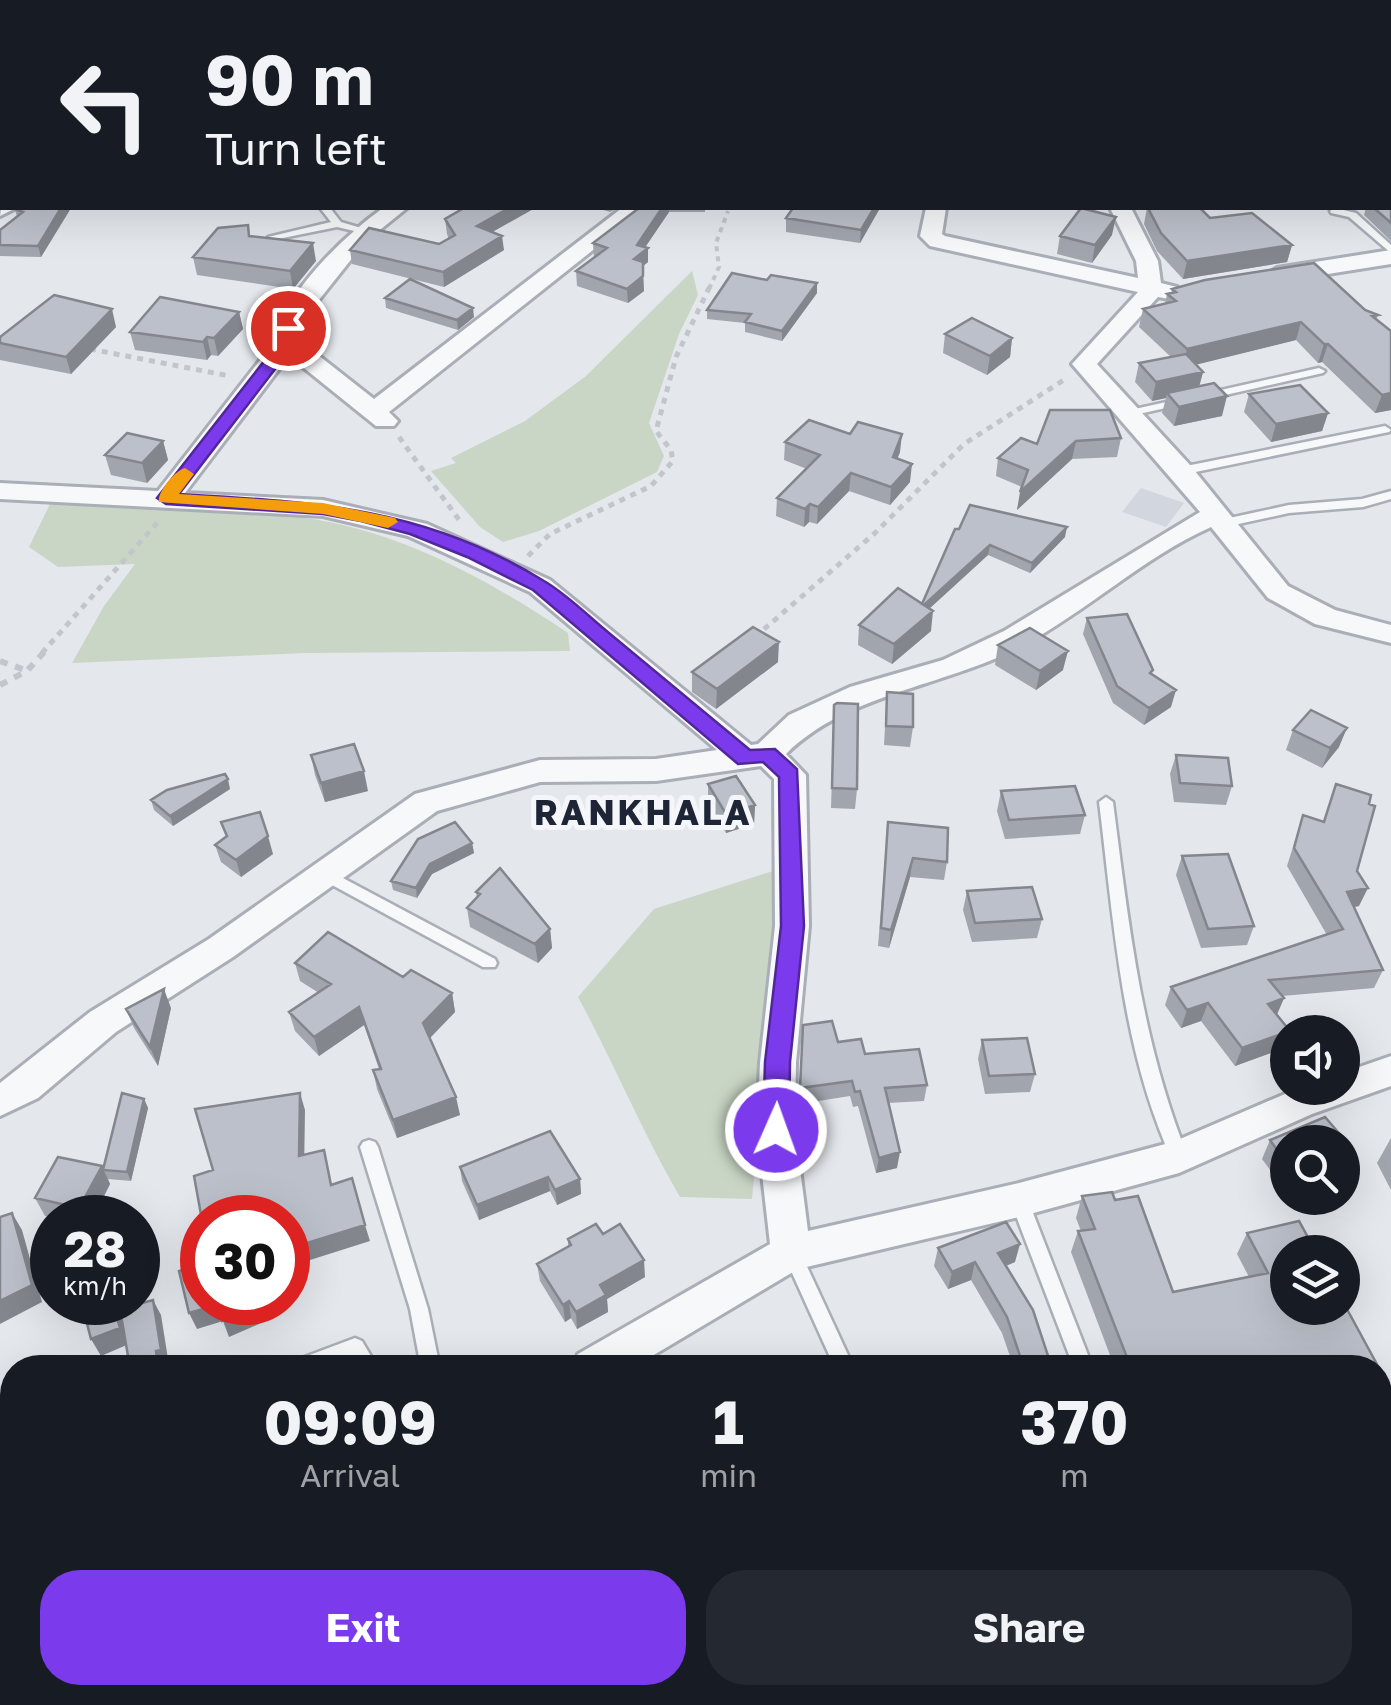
<!DOCTYPE html>
<style>
:root{--surface:#171b24;--page:#242831;--text:#f1f3f6;--muted:#9ea1a6;--accent:#7c3aed}
body{margin:0;font-family:"Golos Text",sans-serif;background:var(--page);color:var(--text);height:100vh;display:flex;flex-direction:column;font-size:38px;white-space:nowrap}
*{box-sizing:border-box;margin:0}
p{font-size:32px;color:var(--muted)}
.icon{flex:none;width:55px;height:55px;fill:none;stroke:currentColor;stroke-width:2;stroke-linecap:round;stroke-linejoin:round}
.map{position:relative;flex:1;overflow:hidden}
.panel{position:absolute;left:0px;top:1355px;width:1392px;height:350px;display:flex;flex-direction:column;background:var(--surface);border-radius:40px 40px 0 0;box-shadow:0 10px 40px #0002}
.panel>*{flex:none}
.hud{position:absolute;left:0px;top:0px;width:1392px;height:210px;box-shadow:0 10px 40px #0002;background:#171b24;color:var(--text);overflow:hidden}
.buttons{position:absolute;left:1270px;top:1015px;display:grid;gap:20px}
.buttons a{display:grid;place-items:center;width:90px;height:90px;border-radius:50%;background:var(--surface);box-shadow:0 10px 40px #0002;font-size:50px}
.speed{position:absolute;left:30px;top:1195px;display:flex;gap:20px;font-size:50px;font-weight:700;text-align:center}
.speed>*{display:grid;place-content:center;width:130px;height:130px;border-radius:50%;background:var(--surface);box-shadow:0 10px 40px #0002;line-height:1}
.speed small{font-size:25px;font-weight:400}
.speed .limit{border:15px solid #d22;background:#fff;color:#111}
.pin{position:absolute;display:grid;place-items:center;width:85px;height:85px;color:#fff;margin:-42px;border:5px solid #fff;border-radius:50%;box-shadow:0 2px 10px #0007}
.me{position:absolute;width:110px;margin:-55px;rotate:2deg;stroke-linejoin:round;filter:drop-shadow(0 0 8px #0008)}
.turn{display:flex;align-items:center;gap:35px;height:210px;padding:0 40px;font-size:45px}
.turn .icon{width:130px;height:130px;stroke-width:2.5}
.turn b{display:block;font-size:70px;line-height:85px}
.eta{display:flex;justify-content:space-evenly;align-items:center;height:170px;text-align:center}
.eta b{font-size:60px;font-weight:700;line-height:70px}
.action{display:flex;gap:20px;margin-top:auto;padding:20px 40px}
.action a{flex:1;height:115px;border-radius:40px;background:var(--accent);color:#fff;font-size:40px;font-weight:700;line-height:115px;text-align:center}
.action a+a{background:var(--page);color:var(--text)}
.map>svg:first-child{display:block}
.built{fill:#d2d6de}
.green{fill:#c9d6c5}
.lines{fill:none;stroke-linecap:round;stroke-linejoin:round}
.service-casing{stroke:#a9aeb7;stroke-width:5}
.minor-casing{stroke:#a9aeb7;stroke-width:6}
.path-far2{stroke:#c2c5cb;stroke-width:4;stroke-dasharray:5 5;stroke-linecap:butt}
.path-far1{stroke:#c2c5cb;stroke-width:5;stroke-dasharray:6 6;stroke-linecap:butt}
.path{stroke:#c2c5cb;stroke-width:6;stroke-dasharray:8 8;stroke-linecap:butt}
.service{fill:#f7f8fa;fill-rule:evenodd}
.minor{fill:#f7f8fa;fill-rule:evenodd}
.wall{fill:#a1a5ae}
.shaded-wall{fill:#83868d}
.building{fill:#bbc0ca;stroke:#83868d;stroke-width:2.5}
.route{fill:#7c3aed;stroke:#51269a;stroke-width:2.5}
.slow{fill:#f59e0b}
.labels{text-anchor:middle;dominant-baseline:central;stroke-width:10;stroke-linejoin:round;paint-order:stroke}
.district-label{font-size:35px;font-weight:bold;letter-spacing:2.5px;fill:#1d2536;stroke:#f4f6f9}
</style>
<div class="map">
<svg width="1391" height="1705" viewBox="0 0 1391 1705">
<rect width="100%" height="100%" fill="#e4e7ec"/>
<path class="built" d="M1141,488L1184,503L1166,527L1122,512Z"/>
<path class="green" d="M692,271L698,295L679,334L649,423L664,456L657,472L539,531L503,542L480,527L431,471L456,463L451,458L525,421L586,376Z
M50,504C139,507 230,505 318,520C407,535 494,583 568,633L570,651L306,653L72,663L104,606L135,564L58,567L29,547Z
M773,871L783,910L771,985L752,1199L680,1197C642,1132 614,1063 578,997L654,909Z"/>
<g class="lines">
<defs>
<path id="service" d="M320,208H330L341,222L368,230L363,233L337,227L273,240L268,237L331,222Z
M1335,208L1356,213L1391,245V253L1349,217L1331,213L1330,211Z
M1319,368L1325,371L1323,373L1203,400L1197,397L1203,394Z
M1180,399L1186,402L1184,404L1125,417L1119,414L1121,412Z
M1385,426L1391,430L1389,432L1181,475L1175,471L1181,467Z
M1391,491V499L1363,507L1289,513L1220,528L1214,524L1220,520L1289,505L1362,499Z
M1106,797L1113,802C1129,926 1141,1040 1188,1157L1185,1162L1179,1164L1173,1162C1121,1050 1114,923 1099,802Z
M326,869L495,959L497,963L495,967H483L321,879L318,875L321,871Z
M369,1140L375,1142L378,1147L428,1309L440,1368H421L410,1309L360,1147L363,1142Z
M1019,1192L1025,1194L1028,1200L1093,1368H1074L1010,1200L1013,1194Z
M792,1245L798,1247L854,1368H835L783,1253L786,1247Z
M355,1338L362,1341L378,1368H358L351,1357L324,1368H289L291,1362Z
M987,1692H1009L1015,1705H993Z
M1215,1692H1237L1243,1705H1221Z"/>
<path id="minor" d="M1390,31H1391V43H1390Z
M2,202V208H16L0,216Z
M383,208H407L365,242L303,320L299,340L374,399L622,208H646L389,412L398,421L394,426H376L289,356L185,493L323,500L427,524L550,580L751,745L758,744L789,715L850,687L943,660L1004,631L1200,512L1072,364L1138,292L930,246L920,236L926,208H946L942,234L945,236L1138,278L1136,261L1110,208H1131L1158,261L1161,283L1177,287L1180,292L1169,299L1158,297L1097,364L1190,465L1288,586L1335,610L1391,625V643L1315,624L1268,598L1211,527C1144,557 1087,611 1022,646C945,687 849,692 786,754L806,775L809,926L796,1063L795,1130L808,1231L1019,1183L1173,1142L1299,1088H1342V1073L1391,1056V1086L1312,1114L1179,1173L1019,1217L798,1269L632,1368H573L578,1354L770,1244L757,1130L760,1063L775,926L774,779L761,766L656,781L540,782L437,811L233,957L116,1032L38,1098L0,1116V1083L90,1012L209,939L415,794L540,760L656,759L717,750L530,592L408,536L323,516L0,499V483L158,491L275,341C284,293 344,236 383,208Z
M1391,250V264L1277,282L1266,275L1277,268Z
M14,1692H72L67,1705H9Z
M532,1692H579L582,1705H536Z"/>
</defs>
<use href="#service" class="service-casing"/>
<use href="#minor" class="minor-casing"/>
<path class="path-far2" d="M709,289L719,267L716,243L728,211"/>
<path class="path-far1" d="M90,349L230,376
M399,437L462,524
M528,556L550,534L651,486L673,461L671,450L656,431L676,357L710,286
M755,637L875,533L964,444L1067,378
M42,653L158,522"/>
<path class="path" d="M0,661L25,670
M0,685L27,671L45,651"/>
<use href="#service" class="service"/>
<use href="#minor" class="minor"/>
</g>
<path class="wall" d="M1359,0H1391V28L1390,2H1361Z
M1390,39L1391,69V241L1364,215L1366,208H1390Z
M19,208H71L41,257L0,256V230L17,217L15,209Z
M464,208H535L492,232L504,250L444,287L352,264L350,250L439,244L449,239L447,234L445,219Z
M597,208H617L610,212Z
M635,208H705V212H669L645,247L648,262L643,266L644,291L628,303L577,286L576,271L594,258L593,243L635,211Z
M793,208H880L860,243L786,232V218Z
M1147,208L1210,218L1292,245L1287,262L1183,279L1157,251L1144,224Z
M1112,235L1092,263L1057,254L1060,236Z
M250,236L316,261L293,289L197,275L193,257Z
M1172,289L1365,310L1378,315L1376,320L1391,331V410L1375,413L1322,362L1318,363L1296,340L1196,364L1203,372L1199,386L1222,416L1174,426L1162,413L1166,398L1152,401L1135,382L1139,363L1171,357L1139,327L1143,309L1165,304L1167,294L1171,293Z
M817,293L782,341L745,332V323L707,319V310Z
M385,298L474,317L458,330L386,308Z
M239,312L243,329L218,356L211,355L207,360L135,350L130,332Z
M116,327L71,374L0,360V337Z
M945,334L1012,338L1010,357L987,375L943,353Z
M1249,394L1328,413L1322,431L1271,442L1244,412Z
M1050,410L1121,438L1117,457L1072,459L1017,510L1022,487L996,476L998,458L1037,444Z
M163,441L168,460L147,483L111,475L105,455Z
M785,442L900,452L897,459L910,482L890,505L849,491L817,524L809,522L804,527L776,516L777,498L807,469L784,460Z
M955,529L1065,537L1030,573L988,555L929,609L931,631L892,664L858,645L859,625L922,604Z
M1087,618L1152,674L1171,707L1144,725L1113,703L1083,634Z
M998,645L1063,670L1036,690L995,665Z
M778,662L716,709L692,692V672Z
M887,692L913,727L910,747L884,745Z
M834,705L857,789L855,809L831,808Z
M1293,730L1339,747L1322,768L1286,750Z
M311,755L368,791L325,802L315,775Z
M1176,755L1232,786L1226,805L1174,802L1170,774Z
M708,784L755,805L754,824L726,833L708,804Z
M1336,784L1357,871L1359,906L1354,907L1383,970L1374,988L1282,996L1284,998L1277,1015L1282,1049L1235,1066L1201,1021L1181,1028L1165,1005L1171,987L1327,935L1287,866L1303,815L1323,822Z
M230,789L173,826L154,810L151,800Z
M1001,791L1085,815L1080,834L1005,839L997,811Z
M221,822L273,854L241,877L221,862L215,845L226,837Z
M888,822L947,862L944,880L910,877L889,948L878,946Z
M472,843L474,853L432,874L417,898L393,890L391,881Z
M1182,856L1254,926L1247,945L1201,948L1176,875Z
M967,891L1042,919L1037,938L972,942L963,910Z
M476,892L550,929L552,948L538,963L470,927L467,908L477,898Z
M295,963L403,977L452,993L455,1012L430,1038L460,1115L397,1138L377,1089L373,1070L379,1069L364,1025L319,1056L295,1031L289,1012L319,993L300,981Z
M171,1008L158,1066L134,1028L126,1009Z
M803,1025L865,1054L927,1085L924,1101L888,1103L897,1168L876,1173L858,1106L853,1107L850,1096L799,1104Z
M982,1040L1035,1074L1030,1092L985,1094L978,1059Z
M144,1099L148,1108L131,1181L108,1179L110,1184L93,1218H52L45,1216L35,1198L103,1169Z
M1391,1138V1190L1377,1163Z
M1344,1139L1342,1142H1288V1178L1279,1182L1262,1159L1270,1140Z
M460,1167L580,1179L581,1194L557,1205L550,1191L479,1220L462,1181Z
M1082,1196L1115,1200L1173,1292L1249,1277L1237,1254L1247,1233L1379,1368H1106L1107,1364L1113,1363L1071,1252L1078,1231H1081L1076,1218Z
M603,1234L645,1277L607,1299L608,1312L577,1329L571,1318L565,1322L540,1281L537,1264L568,1247V1239Z
M938,1248L1015,1262L1006,1266L1052,1368H1014L1002,1333L971,1280L948,1289L934,1266Z
M1380,1636L1391,1675V1680L1385,1686L1380,1688Z
M819,1692H890L892,1705H825Z
M1339,1692H1358L1341,1696Z"/>
<path class="shaded-wall" d="M605,0H641L634,2H598Z
M61,208H71L41,257L38,246Z
M509,208H535L478,240L477,226Z
M662,208H669V212L642,252L648,248V262L634,273V259L637,245Z
M874,208H880L860,243L861,230Z
M1116,217L1112,235L1092,263L1095,245Z
M502,236L504,250L444,287L443,272Z
M313,243L316,261L293,289L290,271Z
M1292,245L1287,262L1183,279L1187,261Z
M643,276L644,291L628,303L627,289Z
M817,283V293L782,341V331Z
M473,308L474,317L458,330L457,320Z
M112,309L116,327L71,374L66,357Z
M239,312L243,329L218,356L214,338Z
M1301,322L1296,340L1183,368L1187,349Z
M207,337L211,355L207,360L203,342Z
M1012,338L1010,357L987,375L990,356Z
M1324,344H1328L1322,362L1318,363Z
M1203,372L1198,391L1167,393L1166,398L1152,401L1156,382Z
M1391,393V410L1375,413L1382,395Z
M1227,396L1222,416L1174,426L1179,407Z
M1328,413L1322,431L1271,442L1276,424Z
M902,434L900,452L891,475L893,457Z
M163,441L168,460L147,483L142,463Z
M1076,441L1072,459L1017,510L1020,492Z
M912,464L910,482L890,505L891,487Z
M851,473L849,491L817,524L818,507Z
M810,504L809,522L804,527L805,509Z
M1067,527L1065,537L1030,573L1032,563Z
M990,545L988,555L919,618L920,608Z
M933,611L931,631L892,664L894,644Z
M779,642L778,662L716,709L717,689Z
M1068,651L1063,670L1036,690L1040,671Z
M1176,690L1171,707L1144,725L1149,708Z
M1347,728L1339,747L1322,768L1330,748Z
M364,771L368,791L325,802L321,783Z
M228,779L230,789L173,826L170,816Z
M755,805L754,824L726,833V814Z
M268,836L273,854L241,877L236,860Z
M472,843L474,853L432,874L417,898L416,888L430,864Z
M913,858L910,877L889,948L891,930Z
M1368,888L1359,906L1339,910L1347,892Z
M550,929L552,948L538,963L535,944Z
M164,989L171,1008L158,1066L150,1047Z
M452,993L455,1012L426,1042L423,1023Z
M1284,998L1276,1016L1268,1004Z
M1208,1003L1201,1021L1181,1028L1187,1010Z
M359,1007L364,1025L319,1056L314,1037Z
M1290,1031L1288,1032V1037L1282,1049L1235,1066L1242,1048Z
M300,1093L305,1110L304,1173L299,1156Z
M456,1097L460,1115L397,1138L393,1120Z
M144,1099L148,1108L131,1181L127,1172Z
M900,1152L897,1168L876,1173L879,1158Z
M1287,1164L1288,1178L1279,1182Z
M102,1166L110,1184L93,1218H84L79,1208Z
M548,1177L550,1191L479,1220L477,1205Z
M580,1179L581,1194L557,1205L555,1190Z
M12,1213L22,1230L42,1302L0,1324V1301Z
M365,1225L370,1241L288,1267V1249Z
M1020,1244L1015,1262L993,1271L998,1253Z
M644,1260L645,1277L607,1299L608,1312L577,1329L576,1312L600,1285Z
M975,1262L971,1280L948,1289L952,1272Z
M153,1300L161,1315L169,1365L164,1368H158L156,1351Z
M569,1301L571,1318L565,1322L563,1305Z
M112,1302L120,1315L129,1344L101,1356L91,1339Z
M268,1302L273,1318L229,1337L223,1321L197,1329L189,1313L217,1305Z
M0,1428L12,1454V1462L0,1436Z
M1391,1451V1466L1380,1469V1454Z
M12,1547V1568L1,1574L0,1554Z
M583,1692H600L584,1698Z"/>
<path class="building" d="M482,0H605L598,2H478Z
M813,0H1312L1314,2H790Z
M1371,0H1391L1390,25V2H1373Z
M1390,39H1391V100H1390Z
M1390,110L1391,117V223L1374,208H1390Z
M19,208H61L38,246L0,245V230L23,212L15,209Z
M464,208H509L477,226L502,236L443,272L350,250L369,228L439,244L455,235L445,219Z
M636,208H662L637,245L648,248L634,259L643,262V276L627,289L576,271L607,248L593,243L639,208Z
M793,208H874L861,230L786,218Z
M1081,208L1116,217L1095,245L1060,236Z
M1148,208H1200L1210,218L1252,213L1292,245L1187,261L1161,233Z
M248,225L249,236L313,243L290,271L193,257L218,228Z
M1314,263L1365,310L1378,315L1372,316L1391,331V393L1382,395L1328,344H1324L1301,322L1187,349L1143,309L1176,301L1167,294L1176,292L1172,289L1205,280Z
M732,273L767,280L771,275L817,283L782,331L745,322L751,314L707,310Z
M410,279L473,308L457,320L385,298Z
M54,295L112,309L66,357L0,343V337Z
M160,297L239,312L214,338L207,337L203,342L130,332Z
M972,318L1012,338L990,356L945,334Z
M1186,354L1203,372L1156,382L1139,363Z
M1214,383L1227,396L1179,407L1167,393Z
M1300,385L1328,413L1276,424L1249,394Z
M1050,410H1110L1121,438L1076,441L1020,492L1028,470L998,458L1021,438L1037,444Z
M809,420L850,434L858,422L902,434L893,457L912,464L891,487L851,473L818,507L810,504L805,509L777,498L820,455L785,442Z
M127,433L163,441L142,463L105,455Z
M970,505L1067,527L1032,563L990,545L924,605L922,604L955,529H959Z
M898,588L933,611L894,644L859,625Z
M1127,614L1153,670L1150,673L1176,690L1149,708L1117,686L1087,618Z
M753,627L779,642L717,689L692,672Z
M1030,628L1068,651L1040,671L998,645Z
M887,692L913,694V727L886,726Z
M837,703L858,704L857,789L832,788L834,705Z
M1311,710L1347,728L1330,748L1293,730Z
M354,744L364,771L321,783L311,755Z
M1176,755L1228,758L1232,786L1180,783Z
M225,774L228,779L170,816L151,800L167,790Z
M736,776L755,805L726,814L708,784Z
M1336,784L1371,795L1369,804L1375,806L1357,871L1368,888L1347,892L1383,970L1269,980L1284,998L1268,1004L1290,1031L1242,1048L1208,1003L1187,1010L1171,987L1343,929L1294,848L1303,815L1324,822Z
M1075,786L1085,815L1009,820L1001,791Z
M260,812L268,836L236,860L215,845L227,836L221,822Z
M455,822L472,843L430,864L416,888L391,881L418,839Z
M888,822L948,828L947,862L913,858L891,930L881,928Z
M1228,854L1254,926L1208,929L1182,856Z
M500,868L550,929L535,944L467,908L480,894L476,892Z
M1032,887L1042,919L975,923L967,891Z
M328,932L403,977L411,970L452,993L423,1023L456,1097L393,1120L373,1070L381,1069L359,1007L314,1037L289,1012L331,984L295,963Z
M164,989L150,1047L126,1009Z
M832,1021L838,1042L861,1039L865,1054L919,1049L927,1085L885,1088L900,1152L879,1158L860,1091L855,1092L852,1081L800,1088L803,1025Z
M1027,1038L1035,1074L989,1076L982,1040Z
M122,1093L144,1099L127,1172L103,1170Z
M300,1093L299,1156L324,1150L331,1185L352,1178L365,1225L288,1249V1218H202V1220L194,1176L213,1170L195,1109Z
M1325,1117L1344,1139L1337,1142H1288L1287,1164L1270,1140Z
M550,1131L580,1179L555,1190L548,1177L477,1205L460,1167Z
M58,1157L102,1166L79,1208L35,1198Z
M1112,1192L1115,1200L1138,1196L1173,1292L1268,1273L1247,1233L1299,1221L1316,1252H1288V1308H1342V1300L1379,1368H1109L1107,1364L1128,1360L1078,1231L1095,1229L1082,1196Z
M12,1213L32,1285L0,1301V1217Z
M1006,1222L1020,1244L998,1253L1033,1310L1052,1368H1024L1007,1317L975,1262L952,1272L938,1248Z
M202,1224V1302H266L222,1321L217,1305L189,1313L179,1271L198,1264L191,1228Z
M596,1224L603,1234L620,1224L644,1260L600,1285L606,1295L576,1312L569,1301L563,1305L537,1264L571,1245L568,1239Z
M153,1300L161,1350L156,1351L158,1368H130L120,1309Z
M98,1302H112L120,1328L91,1339L83,1308Z
M69,1360L70,1368H47Z
M1380,1369L1391,1389V1451L1380,1454Z
M0,1436L12,1462V1547L0,1554Z
M1380,1636L1391,1659V1675L1380,1677Z
M95,1692H126L131,1705H100Z
M827,1692H890L894,1700L885,1705H861L860,1703L856,1705H833Z"/>
<path class="route" d="M282,324H294L296,342L179,494C315,502 424,507 544,581C568,595 588,616 609,633C656,672 703,711 750,750L775,749L797,769L804,926L790,1062L789,1130L785,1138L776,1141L767,1138L763,1130L765,1062L781,926L779,777L763,762L738,764L533,590L467,557L410,534L361,521L323,514L166,504L157,498L279,342Z"/>
<path class="slow" d="M185,468L194,474L179,494L323,503L395,518L398,522L388,528L323,514L159,502C157,493 174,471 185,468Z"/>
<g class="labels">
<g class="district-label">
<text x="643" y="812">RANKHALA</text>
</g>
</g>
</svg>
<div class="buttons">
<a><svg class="icon" aria-label="sound" viewBox="0 0 24 24"><path d="M4 9h4l5-4v14l-5-4H4zM17 9q2 3 0 6"/></svg></a>
<a><svg class="icon" aria-label="search" viewBox="0 0 24 24"><circle cx="10" cy="10" r="6"/><path d="M15 15l6 6"/></svg></a>
<a><svg class="icon" aria-label="layers" viewBox="0 0 24 24"><path d="M12 4l9 5-9 5-9-5zM3 14l9 5 9-5"/></svg></a>
</div>
<div class="speed"><div>28<small>km/h</small></div><div class="limit">30</div></div>
<div class="pin" style="left:288px;top:328px;background:#d93025"><svg class="icon" aria-label="arrive" viewBox="0 0 24 24"><path d="M6 21V4h12l-3 4 3 4H6"/></svg></div>
<svg class="me" style="left:776px;top:1130px" viewBox="-20 -20 40 40"><circle r="17" fill="#7c3aed" stroke="#fff" stroke-width="3"/><path d="M0-11L8 9 0 5-8 9z" fill="#fff"/></svg>
<div class="hud">
<div class="turn"><svg class="icon" aria-label="left" viewBox="0 0 24 24"><path d="M17 20v-9H6M10 6l-5 5 5 5"/></svg><div><b>90 m</b>Turn left</div></div>
</div>
<section class="panel">
<div class="eta">
<div><b>09:09</b><p>Arrival</p></div>
<div><b>1</b><p>min</p></div>
<div><b>370</b><p>m</p></div>
</div>
<div class="action"><a>Exit</a><a>Share</a></div>
</section>
</div>
